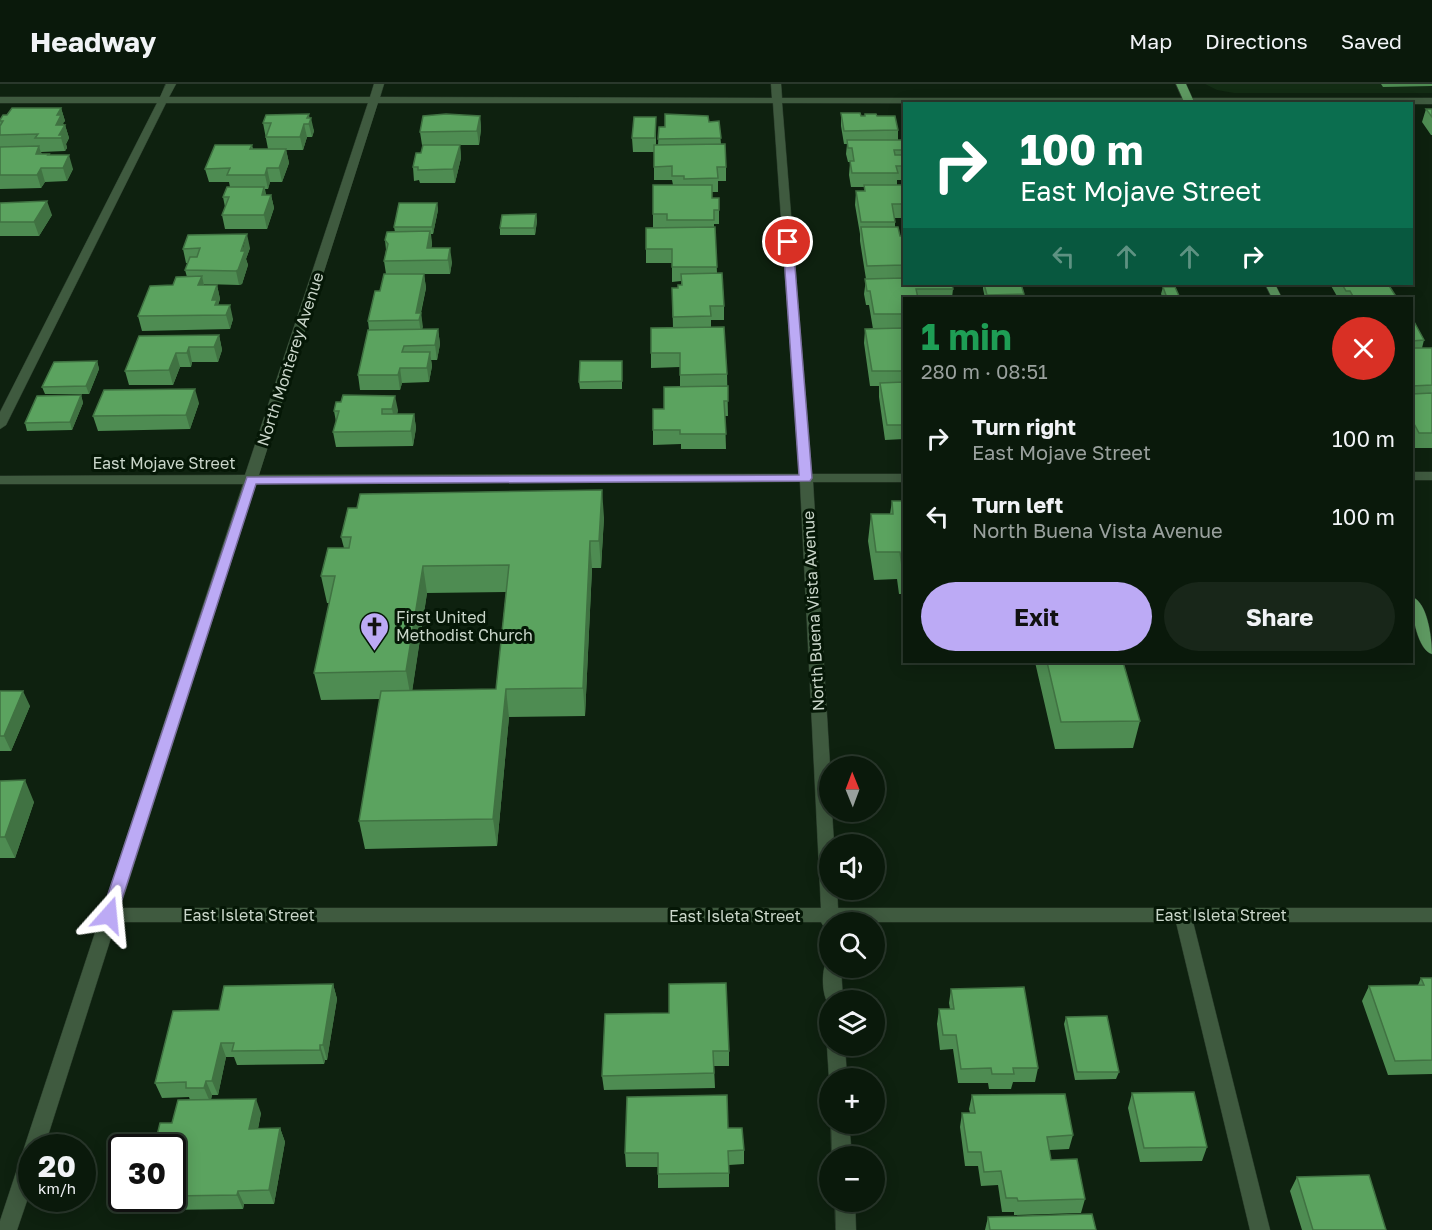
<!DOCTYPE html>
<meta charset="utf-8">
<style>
:root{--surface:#0a190b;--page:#182619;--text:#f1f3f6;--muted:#99a09d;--line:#2a382c;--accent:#bcaaf5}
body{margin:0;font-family:"Golos Text",sans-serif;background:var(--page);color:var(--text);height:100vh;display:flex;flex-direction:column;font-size:22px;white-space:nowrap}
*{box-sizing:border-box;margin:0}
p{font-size:20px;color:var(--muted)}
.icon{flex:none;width:33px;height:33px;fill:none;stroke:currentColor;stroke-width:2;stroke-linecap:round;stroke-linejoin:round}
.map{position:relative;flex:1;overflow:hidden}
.details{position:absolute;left:903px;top:213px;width:510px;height:366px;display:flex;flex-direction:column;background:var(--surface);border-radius:0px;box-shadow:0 3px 15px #0003,0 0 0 2px var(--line)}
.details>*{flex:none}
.hud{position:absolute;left:903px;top:18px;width:510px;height:183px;border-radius:0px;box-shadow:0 3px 15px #0003,0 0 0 2px var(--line);background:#0b6e4f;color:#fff;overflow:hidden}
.needle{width:39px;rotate:359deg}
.fabs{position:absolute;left:819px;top:672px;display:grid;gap:12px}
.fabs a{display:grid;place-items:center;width:66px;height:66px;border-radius:50%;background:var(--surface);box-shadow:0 3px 15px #0003,0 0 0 2px var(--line);font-size:30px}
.speed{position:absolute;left:18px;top:1050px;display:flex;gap:12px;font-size:30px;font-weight:700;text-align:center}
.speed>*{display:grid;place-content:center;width:78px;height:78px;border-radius:50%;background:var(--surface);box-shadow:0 3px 15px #0003,0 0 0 2px var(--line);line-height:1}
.speed small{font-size:15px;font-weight:400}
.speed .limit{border:3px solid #111;border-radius:9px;background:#fff;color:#111}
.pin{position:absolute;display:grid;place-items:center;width:51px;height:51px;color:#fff;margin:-26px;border:3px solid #fff;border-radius:50%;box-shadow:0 2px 6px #0007}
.me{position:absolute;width:66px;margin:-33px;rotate:18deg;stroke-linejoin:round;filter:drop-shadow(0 0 4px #0008)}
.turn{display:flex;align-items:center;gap:21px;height:126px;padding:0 18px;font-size:27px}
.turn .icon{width:78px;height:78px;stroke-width:2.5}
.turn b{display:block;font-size:42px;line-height:51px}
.lanes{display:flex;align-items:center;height:57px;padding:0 18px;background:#0003;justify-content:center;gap:30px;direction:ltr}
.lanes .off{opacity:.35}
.round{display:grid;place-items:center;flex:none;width:63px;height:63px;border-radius:32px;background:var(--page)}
.head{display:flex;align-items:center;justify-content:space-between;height:102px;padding:0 18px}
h1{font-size:36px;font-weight:700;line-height:45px;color:#1e9e55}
.button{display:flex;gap:12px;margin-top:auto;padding:12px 18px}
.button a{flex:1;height:69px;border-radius:36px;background:var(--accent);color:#111;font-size:24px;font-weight:700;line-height:69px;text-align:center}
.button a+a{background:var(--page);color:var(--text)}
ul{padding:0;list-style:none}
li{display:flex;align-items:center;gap:18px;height:78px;padding:0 18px}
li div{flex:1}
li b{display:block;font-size:22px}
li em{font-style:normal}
header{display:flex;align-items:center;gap:36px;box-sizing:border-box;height:84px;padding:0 30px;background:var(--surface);border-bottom:2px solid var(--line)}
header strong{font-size:28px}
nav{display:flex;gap:33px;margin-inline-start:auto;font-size:21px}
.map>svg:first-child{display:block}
.built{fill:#132c14}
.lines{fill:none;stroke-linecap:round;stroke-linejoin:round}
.minor-casing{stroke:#2c3e2d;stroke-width:1}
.major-casing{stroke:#2c3e2d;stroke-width:1}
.minor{fill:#3f5a3f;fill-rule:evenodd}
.major{fill:#5e9961;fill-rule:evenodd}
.wall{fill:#4e8c52;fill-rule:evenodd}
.shaded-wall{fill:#407242}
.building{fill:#5ba35f;stroke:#407242;stroke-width:1.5}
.route{fill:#bcaaf5;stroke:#7a6e9f;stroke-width:1.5}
.labels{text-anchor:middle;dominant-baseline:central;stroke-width:6;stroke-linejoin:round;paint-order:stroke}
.street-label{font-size:16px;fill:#cad6ca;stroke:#051706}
.poi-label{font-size:16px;fill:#cad6ca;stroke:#051706;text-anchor:start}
</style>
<header>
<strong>Headway</strong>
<nav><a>Map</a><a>Directions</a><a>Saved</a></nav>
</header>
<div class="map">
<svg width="1432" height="1146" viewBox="0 0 1432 1146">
<rect width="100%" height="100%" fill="#0e210f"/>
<path class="built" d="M1205,0H1432V9H1234L1217,6Z"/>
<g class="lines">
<defs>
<path id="minor" d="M166,0H176L169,13H370L374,0H384L380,13L772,14L771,0H781L782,14H1432V20L782,19L812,390H904V398H813L830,682V728H832L834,760H830V806H837L838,824H1432V838H1193L1270,1146H1250L1176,838H830V845L824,843L821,838H116L44,1064H32V1102L17,1146H0V1137L243,400H0V392L245,391L368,19H166L6,341L0,345V328L157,19H0V13H160ZM378,19H773L799,390L259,391ZM800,398L821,824H120L256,400Z
M1412,388H1432V396H1412Z
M830,877V884H841L843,916H830V922C822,914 821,889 826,879Z
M829,956L830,962H845L847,994L830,996L829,994L827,962Z
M831,1040H849L852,1072H832Z
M835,1118H855L856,1146H836Z"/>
<path id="major" d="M1176,0H1186L1195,20H1185Z
M1265,200H1275L1282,214H1272Z
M1412,513C1428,518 1432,556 1432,570C1417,566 1411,527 1412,513Z"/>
</defs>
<use href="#minor" class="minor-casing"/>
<use href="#major" class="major-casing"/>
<use href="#minor" class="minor"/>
<use href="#major" class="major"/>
</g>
<path class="wall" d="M1381,0H1432V2L1383,3Z
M61,24L65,37L63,39L64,41H65L69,54L66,60L67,64L65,67L41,68L42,70L50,71L73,85L67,97L45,98L41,104L0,105V36L7,31Z
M1426,25H1432V51H1431L1422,38Z
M841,29L861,32H877L898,46V56H904V96H897V101H904V134H895V143L900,152H904V200L953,205L952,214H904V244H902L904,254V355L885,356L879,313V302H870L864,259L865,245H873L869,221H866L864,210L866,195L860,157V150L855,121L856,107H864V103H851L849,91L850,78H848L846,70L847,60H844L841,42Z
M480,32L481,45L479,61H460L461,74L455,99H420L419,96L414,97L413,83L421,69L423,61H422L420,48Z
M309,34L314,47L312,53H307L303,66H286L289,79L282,98H270L268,105H265L266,111H271L274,124L267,145H225L222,131L225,123L223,113L230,103L229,98H209L205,85L252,61L253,65H268L263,39Z
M719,37L721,60L726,83V97H718V108H712V114H719V140H714V143H715L717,189L724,222V236H711V243L727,290L728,332H725L726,365H681V360L653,361V346L664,325L680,303V283L651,284V269L673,244L672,204H678L681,201V197L672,198V179H646V165L667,144H653V130L673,101L672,96H654V68H633L632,54L656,46V61H658L659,43Z
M0,119L52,131L39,152H0Z
M437,119L438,126L433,150H431L432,161L431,164L452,178L450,190H424L426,204L421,229L422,245H438L440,260L437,276H431L432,282L429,298L402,299L400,306H360L358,291L369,246L368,237L386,190L384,177L386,166L385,156L395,148L394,143Z
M536,130L537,137L535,151H500V144Z
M250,164L246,175L248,181L242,200L239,201L204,200V201H217L220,215L218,221L233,235L230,245L142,247L138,232L187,193L185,186L188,179H186L183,165Z
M954,200H1021L1024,210V214H985L983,205V201L954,202Z
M1330,200H1388L1397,214H1338Z
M1163,203L1180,214H1209H1163L1161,210Z
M1412,234L1424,256L1422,264H1432V364H1414L1412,360Z
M219,251L222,266L218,278H192L191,283H180L173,301H129L125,287Z
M97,277L99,285L89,310H45L42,303Z
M622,284V305H580L579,298Z
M81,311L83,319L72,346L27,347L25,339Z
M343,311L398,326L397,330H414L416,344L413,362L336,363L333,348L336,338L334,327L341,318Z
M199,319L190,345L98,347L93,332Z
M892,417H904V510H899L897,495L874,496L868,457L871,430H890Z
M604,433L601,484H592L585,632L509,633L497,762L365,765L359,737L380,615L321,616L314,589L330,519H327L321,492L344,464L341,453ZM506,508L496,605L412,607L427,509Z
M1035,578H1123L1140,637L1133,664L1055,665Z
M0,607L30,622L11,667H0Z
M0,697L34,718L15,774H0Z
M1421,894H1432V990L1388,991L1362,917L1369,902L1418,901Z
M333,900L337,915L327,976H325L324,980L237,981L234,973H226L218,1011H212L211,1016L261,1029L258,1045L280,1044L285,1058L274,1120H244L243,1125L160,1126L154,1114H172V1039L190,1016L189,1013L162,1014L155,999L219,926Z
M951,905L1038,984L1035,998H1013L1011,1005H989L988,999H958L953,965L940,966L937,940L939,925H950L949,919Z
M669,929L729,967V982H714L715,1004L604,1006L602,992Z
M1066,933L1119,988L1116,995L1075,996L1064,940Z
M1132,1009L1207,1063L1202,1077L1140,1078L1128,1024Z
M972,1011L1073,1051L1069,1065L1049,1066L1051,1076L1085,1115L1081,1129L1014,1131V1128H1002L998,1101L981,1102L978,1082H965L960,1043L962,1029H970L969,1025Z
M728,1044L744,1066V1080L729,1081V1103L658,1104V1083H626L625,1069Z
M1297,1093L1386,1146H1302L1290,1107Z
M988,1133L1096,1146H985Z"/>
<path class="shaded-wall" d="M61,24L65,37L63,39L64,42L65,41L69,54L66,60L67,64L65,67L61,54L56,41L57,31Z
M309,30L310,38L311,34L314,47L312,53L307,34Z
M480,32L481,45L479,61L477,47Z
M304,40L307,53L303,66L300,53Z
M460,61L461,74L455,99L453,85Z
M39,62L43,76L36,70Z
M286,65L289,79L282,98L279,84Z
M69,71L73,85L67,97L63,84Z
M41,84L45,98L41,104L37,91Z
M267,84L270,98L268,105L265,91Z
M264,103L267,116L262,111Z
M271,111L274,124L267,145L264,131Z
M47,117L52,131L39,152L34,138Z
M437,119L438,126L433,150L432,143Z
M536,130L537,137L535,151L534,144Z
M430,147L432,161L429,176L427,164Z
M247,150L250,164L246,175L248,181L242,200L239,201L236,187Z
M450,164L452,178L450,190L448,176Z
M424,190L426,204L419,236L416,229Z
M202,192L205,206L198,201Z
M217,201L220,215L218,221L220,231L212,216Z
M230,221L233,235L230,245L226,231Z
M421,229L423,243L421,250L419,236Z
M438,245L440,260L437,276L435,261Z
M219,251L222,266L218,278L214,263Z
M189,263L192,278L191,283L187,269Z
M430,268L432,282L429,298L427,284Z
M176,269L180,283L173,301L169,286Z
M97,277L99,285L89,310L86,302Z
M400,284L402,299L400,306L398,291Z
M195,305L199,319L190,345L186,331Z
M81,311L83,319L72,346L70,338Z
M395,312L398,326L395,340L392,325Z
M414,330L416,344L413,362L411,347Z
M602,406L604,433L601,484L599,457Z
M590,457L592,484L585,632L583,604Z
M423,482L427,509L411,615L406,587Z
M506,605L509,633L497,762L493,735Z
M23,607L30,622L11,667L4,652Z
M25,696L34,718L15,774L5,753Z
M333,900L337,915L327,976L323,961Z
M221,959L226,973L218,1011L212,997Z
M320,961L325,976L324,980L320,966Z
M206,997L212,1011L210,1018L204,1004Z
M256,1015L261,1029L255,1059L249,1045Z
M280,1044L285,1058L274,1120L269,1106Z
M238,1107L244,1120L243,1125L237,1111Z"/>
<path class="building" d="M12,24H61L57,31H61L56,41H65L59,51H63L61,54H35L38,50L0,51V42L3,37H0V36L3,31H7Z
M1426,25H1432V33Z
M841,29H860L861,32H865V30H876L877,32H895L898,46L844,47Z
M309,30L307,34H311L309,40H304L300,53H266L271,39H263L266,31Z
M446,30L480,32L477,47L420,48L423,32Z
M665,30L708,32L709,38L719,37L721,54L658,55L659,43H665Z
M634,33H656L655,54H632Z
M847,56H904V66H894L895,71H904V82H896L898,89H852L850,77H854L852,64H848Z
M725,60L726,83H717L718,94L684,95V92H672V82L654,83V61Z
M215,61H252L250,65H286L279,84H267L265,91H227L230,84L205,85Z
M423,61H460L453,85L418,86V83H413L416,69H421Z
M39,62L36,70H49L48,71H69L63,84H41L37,91H0V63Z
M653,101H712V114H719V126H714V136H667V130H653Z
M864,101H904V120H892L895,138H861L856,107H865Z
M227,103H264L262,111H271L264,131H222L229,113H223Z
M47,117L34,138H0V119Z
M399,119H437L432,143H394Z
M536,130L534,144H500L502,131Z
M715,143L717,183H672V165H646V144Z
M861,143H898L900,152H904V181L867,182Z
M430,147L427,164H450L448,176L384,177L388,160L385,156L387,148Z
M247,150L241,167H245L238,186L236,187L185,186L190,173H197L200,164L183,165L188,151Z
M722,189L724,222H710L711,232L673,233L672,204H678V201H682L681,190Z
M384,190H424L416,229H421L419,236L368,237L375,207H380Z
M202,192L198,201H217L212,216H217L215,221H230L226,231L138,232L150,202L173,201L176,193Z
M904,194V200H952L953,205H916L918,214H904V230H874L870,207H867L865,195Z
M984,200H1021L1024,210L987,211Z
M1342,200H1388L1397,214H1354L1350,207H1346Z
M1163,203H1175L1180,214H1209H1167Z
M1412,234L1424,256L1412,257Z
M724,243L727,290L680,291V269H651V244Z
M902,244L904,254V287H872L865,245Z
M438,245L435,261L404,262L402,268H430L427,284H400L398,291H358L368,246Z
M219,251L214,263H189L187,269H176L169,286L125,287L139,252Z
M1412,264H1432V301L1412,302Z
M97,277L86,302L42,303L54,278Z
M580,277H622V297L579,298Z
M904,298V341H887L880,299Z
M728,302V317H724L726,350H680V346H653V325H664V303Z
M195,305L186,331L93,332L104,306Z
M1432,309V349H1419L1412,336V310Z
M81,311L70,338L25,339L37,312Z
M343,311L395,312L392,325H382V330H414L411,347L333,348L339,327H334L336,318H341Z
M602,406L599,457H590L583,604L506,605L493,735L359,737L381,607L496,605L509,481L423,482L406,587L314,589L335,492H321L328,464H349L351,453H341L348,424H357L360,410Z
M892,417H904V482H902L900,468H876L871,430H893Z
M1047,578H1123L1140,637L1061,638Z
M0,607H23L4,652H0Z
M25,696L5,753H0V697Z
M1421,894H1432V976L1395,977L1369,902L1424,901Z
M726,899L729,967H713L714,989L602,992L605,930L669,929V900Z
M333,900L323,961H320V966L232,967L234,959H221L212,997H206L204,1004H186V998L155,999L173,927L219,926L224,902Z
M1024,903L1038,984H1013L1014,990H992L991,984L961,985L956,951H943L939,925H954L951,905Z
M1107,932L1119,988H1077L1066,933Z
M1194,1008L1207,1063L1144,1064L1132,1009Z
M1065,1010L1073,1051L1047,1053L1051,1076L1077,1075L1085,1115L1018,1117L1017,1114H1006L1001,1087L984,1088L981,1068H968L962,1029H975L972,1011Z
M727,1011L728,1044H742L744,1066L728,1067L729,1089L658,1090V1069H625L627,1013Z
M256,1015L249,1045L280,1044L269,1106L238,1107L237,1111L172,1112V1064H154L160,1039H172L178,1016Z
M1369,1091L1386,1146H1313L1297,1093Z
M1092,1130L1096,1146H990L988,1133Z"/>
<path class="route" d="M788,155L793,158L812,394L810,397L256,400L117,831L115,835L109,837L104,835L101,831L247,393L799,391L783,158Z"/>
<defs>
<symbol id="church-pin" viewBox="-11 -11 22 30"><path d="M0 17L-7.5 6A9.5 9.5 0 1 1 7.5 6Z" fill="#bcaaf5" stroke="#051706"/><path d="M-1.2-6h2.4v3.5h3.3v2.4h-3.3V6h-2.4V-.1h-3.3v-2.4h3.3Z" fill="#111"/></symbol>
</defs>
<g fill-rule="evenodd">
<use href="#church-pin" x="358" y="526" width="33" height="45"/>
</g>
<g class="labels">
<g class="street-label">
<text transform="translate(290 275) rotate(-72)">North Monterey Avenue</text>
<text x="164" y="379">East Mojave Street</text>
<text transform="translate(813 527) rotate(-93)">North Buena Vista Avenue</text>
<text x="249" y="831">East Isleta Street</text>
<text x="1221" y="831">East Isleta Street</text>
<text x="735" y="832">East Isleta Street</text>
</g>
<g class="poi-label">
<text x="396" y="533">First United<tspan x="396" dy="18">Methodist Church</tspan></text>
</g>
</g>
</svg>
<div class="fabs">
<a><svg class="needle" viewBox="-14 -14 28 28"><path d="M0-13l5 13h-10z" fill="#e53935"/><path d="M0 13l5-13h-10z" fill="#99a09d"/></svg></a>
<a><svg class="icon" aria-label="sound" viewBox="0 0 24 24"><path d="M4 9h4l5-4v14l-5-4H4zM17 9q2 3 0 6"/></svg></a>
<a><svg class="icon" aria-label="search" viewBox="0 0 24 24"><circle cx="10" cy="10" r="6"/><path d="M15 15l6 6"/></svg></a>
<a><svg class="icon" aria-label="layers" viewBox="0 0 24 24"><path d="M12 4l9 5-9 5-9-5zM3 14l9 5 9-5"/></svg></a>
<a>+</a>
<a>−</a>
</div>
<div class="speed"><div>20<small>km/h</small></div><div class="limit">30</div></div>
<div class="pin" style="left:788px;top:158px;background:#d93025"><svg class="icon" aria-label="arrive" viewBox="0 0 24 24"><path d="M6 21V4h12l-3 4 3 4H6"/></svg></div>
<svg class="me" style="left:109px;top:831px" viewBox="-20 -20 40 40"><path d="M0-17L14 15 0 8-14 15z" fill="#bcaaf5" stroke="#fff" stroke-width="4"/></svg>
<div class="hud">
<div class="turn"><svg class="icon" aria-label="right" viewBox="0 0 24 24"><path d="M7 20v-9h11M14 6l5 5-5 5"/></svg><div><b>100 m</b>East Mojave Street</div></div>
<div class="lanes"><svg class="icon off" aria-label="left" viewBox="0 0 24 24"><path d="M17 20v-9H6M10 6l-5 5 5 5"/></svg><svg class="icon off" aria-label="ahead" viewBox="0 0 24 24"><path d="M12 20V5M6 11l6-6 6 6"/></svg><svg class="icon off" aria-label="ahead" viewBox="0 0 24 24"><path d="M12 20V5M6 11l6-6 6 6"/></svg><svg class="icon" aria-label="right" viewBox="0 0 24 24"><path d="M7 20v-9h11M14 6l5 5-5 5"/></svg></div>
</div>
<section class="details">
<div class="head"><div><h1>1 min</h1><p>280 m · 08:51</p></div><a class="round" style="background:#d93025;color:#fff"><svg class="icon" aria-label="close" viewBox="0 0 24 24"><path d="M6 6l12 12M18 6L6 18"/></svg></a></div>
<ul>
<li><svg class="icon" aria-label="right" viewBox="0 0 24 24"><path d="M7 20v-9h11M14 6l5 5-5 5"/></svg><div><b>Turn right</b><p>East Mojave Street</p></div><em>100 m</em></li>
<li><svg class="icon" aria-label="left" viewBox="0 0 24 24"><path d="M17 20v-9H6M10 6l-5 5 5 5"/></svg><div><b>Turn left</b><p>North Buena Vista Avenue</p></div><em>100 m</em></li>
</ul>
<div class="button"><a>Exit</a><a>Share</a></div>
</section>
</div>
